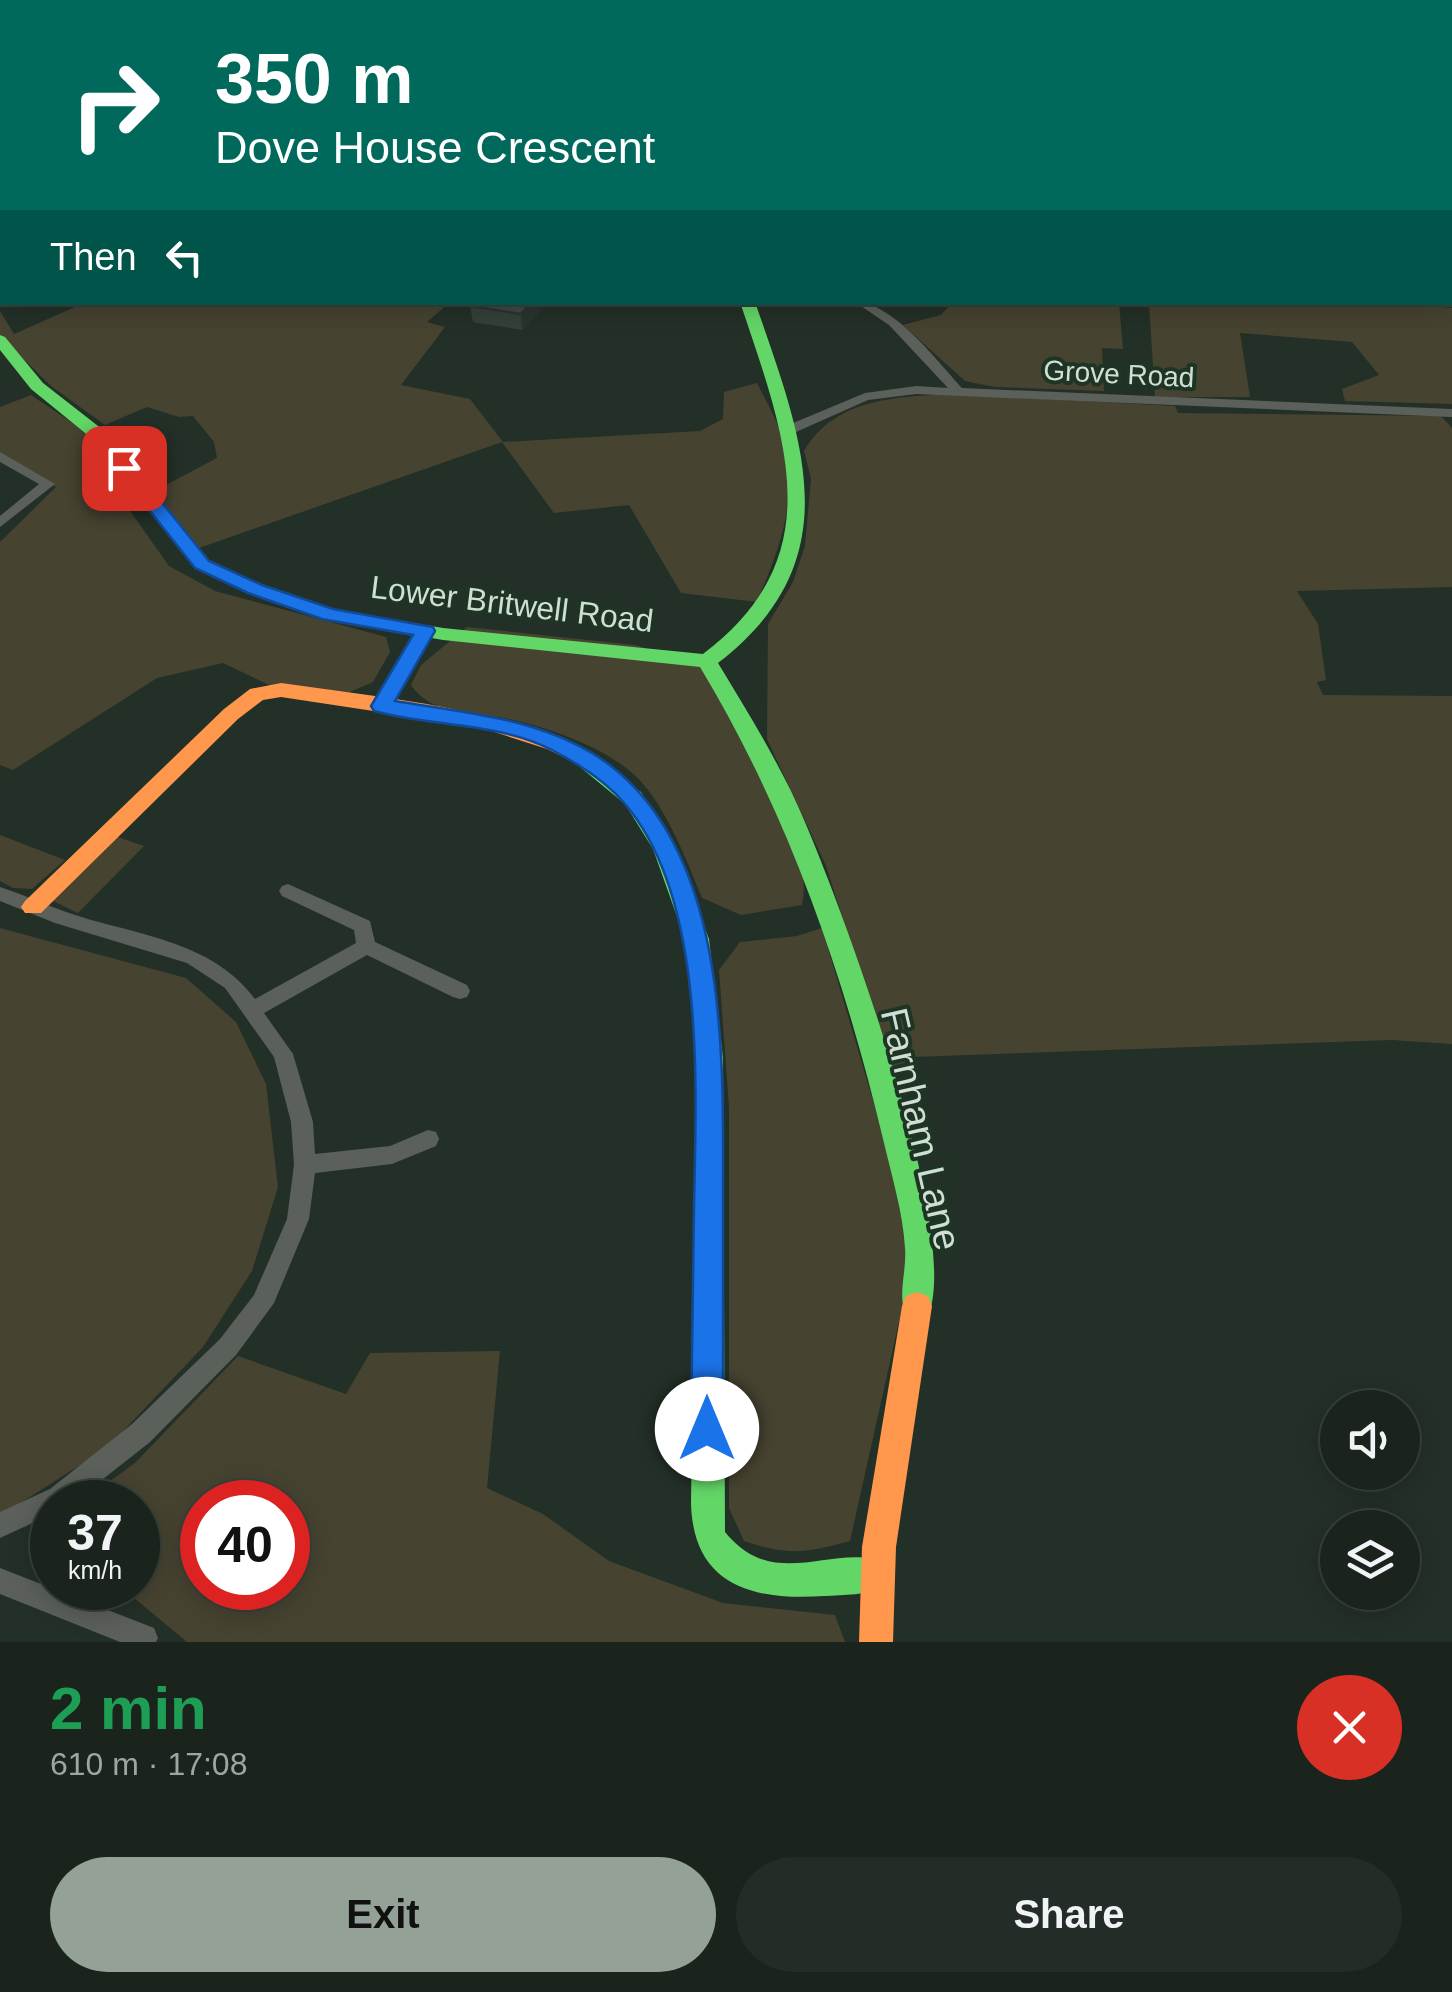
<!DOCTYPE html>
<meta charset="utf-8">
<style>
:root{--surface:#1a241d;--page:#232c26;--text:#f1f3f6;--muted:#9fa4a4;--line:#38413b;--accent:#93a197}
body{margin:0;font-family:Helvetica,sans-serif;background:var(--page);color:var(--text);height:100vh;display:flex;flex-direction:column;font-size:38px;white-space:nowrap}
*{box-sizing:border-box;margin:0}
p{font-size:32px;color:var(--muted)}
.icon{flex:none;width:55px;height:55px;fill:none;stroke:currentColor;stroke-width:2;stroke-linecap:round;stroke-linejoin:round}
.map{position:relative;height:1642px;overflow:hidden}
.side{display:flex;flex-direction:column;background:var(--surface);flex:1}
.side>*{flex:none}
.top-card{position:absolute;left:0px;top:0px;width:1452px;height:305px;box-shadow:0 5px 25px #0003,0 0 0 2px var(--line);background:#00695c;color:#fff;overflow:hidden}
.tools{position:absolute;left:1320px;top:1390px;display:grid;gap:20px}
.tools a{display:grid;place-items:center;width:100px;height:100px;border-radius:50%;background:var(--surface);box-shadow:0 5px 25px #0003,0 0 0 2px var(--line);font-size:50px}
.speed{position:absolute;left:30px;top:1480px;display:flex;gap:20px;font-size:50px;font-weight:700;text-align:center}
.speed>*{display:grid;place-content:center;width:130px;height:130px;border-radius:50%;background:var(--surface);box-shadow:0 5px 25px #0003,0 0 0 2px var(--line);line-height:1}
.speed small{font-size:25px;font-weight:400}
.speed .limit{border:15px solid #d22;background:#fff;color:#111}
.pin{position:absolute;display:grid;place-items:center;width:85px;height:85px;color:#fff;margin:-42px;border-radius:20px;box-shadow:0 5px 15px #0006}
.me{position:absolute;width:110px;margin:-55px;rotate:0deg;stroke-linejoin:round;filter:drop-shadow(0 0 8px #0008)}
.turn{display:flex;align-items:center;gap:35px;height:210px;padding:0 50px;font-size:45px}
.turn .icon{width:130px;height:130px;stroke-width:2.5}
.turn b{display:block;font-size:70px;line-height:85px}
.then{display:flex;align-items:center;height:95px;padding:0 50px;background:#0003;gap:20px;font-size:38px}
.round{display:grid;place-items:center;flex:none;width:105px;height:105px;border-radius:52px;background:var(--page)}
.head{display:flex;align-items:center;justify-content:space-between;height:170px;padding:0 50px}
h1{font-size:60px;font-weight:700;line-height:75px;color:#1e9e55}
.action{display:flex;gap:20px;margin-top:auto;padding:20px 50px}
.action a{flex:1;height:115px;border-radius:60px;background:var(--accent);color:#111;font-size:40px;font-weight:700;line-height:115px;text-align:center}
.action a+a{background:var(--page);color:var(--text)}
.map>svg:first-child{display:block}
.green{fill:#464331;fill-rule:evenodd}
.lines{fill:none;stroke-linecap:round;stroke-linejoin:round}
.street{fill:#5c605b;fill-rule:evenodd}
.fast{fill:#63d668;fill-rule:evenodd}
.slow{fill:#ff974d;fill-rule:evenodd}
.jam{stroke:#b3261e;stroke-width:22}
.wall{fill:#34403a}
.shaded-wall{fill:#2a3430}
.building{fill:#3c4a44;stroke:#2a3430;stroke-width:2.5}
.route{fill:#1a73e8;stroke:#114b97;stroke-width:2.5}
.labels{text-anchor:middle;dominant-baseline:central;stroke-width:8;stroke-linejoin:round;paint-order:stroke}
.far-street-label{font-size:28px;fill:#d0ded3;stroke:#1e3525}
.street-label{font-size:32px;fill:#d0ded3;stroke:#1e3525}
.near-street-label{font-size:38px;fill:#d0ded3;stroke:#1e3525}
</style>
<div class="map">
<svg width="1452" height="1642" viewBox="0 0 1452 1642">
<rect width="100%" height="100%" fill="#233027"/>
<path class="green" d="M1376,302L1452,308V404L1345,401L1342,389L1379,375L1352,342L1240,333L1250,397H1155L1149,303Z
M84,303H449L427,322L445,327L401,385L470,399L503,442L700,431L723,419L724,392L757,383C766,401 778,421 783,441C800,498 779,549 757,602L681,593L629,505L554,513L502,442L182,554L143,497L217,458L214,442L193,416L179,417L147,407L105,425L51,386L0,336V311L14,334Z
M952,303H1119L1123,349L1102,348L1104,391L995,387L965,381L903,325L941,315Z
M951,394L1175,406L1178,413L1441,416L1452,428V587L1297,591L1318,624L1326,680L1317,682L1323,695L1452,696V1044L1392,1040L912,1057L892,1072L826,866L767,739L768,624L793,582L805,546L811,478L804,451C835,398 896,397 951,394Z
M31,395L95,438L128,508L169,566L215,591L386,637L390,652L373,682L345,694L271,686L223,663L157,678L13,770L0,765V542L56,487L0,454V407Z
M467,627L635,645L699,664C735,720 817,838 802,905L741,915L702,898C686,859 663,798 630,771C598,745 549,728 509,719C476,712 431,716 411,685L421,665Z
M0,835L65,860L32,889L13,888L0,881Z
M115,836L144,846L78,913L51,900Z
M0,928L186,978L236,1022L266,1084L278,1187L252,1271L203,1347L107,1448L0,1516Z
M822,928L890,1158L911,1268L850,1541C806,1553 788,1556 744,1541L729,1508V1107L719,970L740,942L797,936Z
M500,1351L487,1488L543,1514L609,1561L723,1603L835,1615L845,1642H187L122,1588H138V1502H82L136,1462L238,1356L346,1394L370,1353ZM202,1502H288V1588H202Z"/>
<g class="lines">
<path class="street" d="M368,0H376V2H368Z
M486,0H494L496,2H488Z
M960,0H968V2H960Z
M1109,0H1117V2H1109Z
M1280,0H1288L1289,2H1281Z
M1391,0H1400L1402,2H1393Z
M1450,10H1452V14H1450Z
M1450,59H1452V65H1450Z
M1450,137H1452V143H1450Z
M1450,230H1452V236H1450Z
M855,302C893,302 937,361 962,388L1452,409V417L916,394L868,400L796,432H786V426L865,393L916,386L948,388L889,325Z
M0,452L55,484L0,527V516L39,484L0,462Z
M425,626L433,631L389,706L387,710H375L373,706L417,631Z
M288,884L370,921L375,942L467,985L470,991L467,997L460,999L453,997L367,955L264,1013L293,1054L313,1122L315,1154L390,1146L428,1130L436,1132L439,1139L436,1146L392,1164L315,1173L309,1219L274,1303L236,1355L150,1442L74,1502H52V1514L0,1538V1512L50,1489L132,1424L220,1339L254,1295L287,1219L294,1165L291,1122L274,1057L225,988L187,963L55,923L0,901V887C22,894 44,904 66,912C132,935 211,939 255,999L356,943L354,930L282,896L279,891L282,886Z
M0,1568L154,1628L158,1638L156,1642H120L0,1594Z"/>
<path class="fast" d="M0,72H2V78H0Z
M740,302H755C802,438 853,559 718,663C743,704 768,745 790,789C833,877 964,1232 928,1316L917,1320L906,1316C897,1295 907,1271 905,1248C903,1213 892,1177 884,1143C844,975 789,815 700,667L443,640L329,620L248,593L195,568L95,441L31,389L0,350V335L5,337L43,383L107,433L209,560L262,585L332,609L443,628L703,654C835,555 784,434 740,302Z
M588,755L641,792L675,848L709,939L723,1058L725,1532C775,1594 834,1541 886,1563L891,1575L886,1587C867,1595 844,1595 824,1596C752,1601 693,1585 691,1503L697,1058L685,939L653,849L625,804L580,767L577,762Z"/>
<path class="slow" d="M281,683C389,699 497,706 596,757L599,762L588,769L547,749L479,727L281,697L263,700L238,719L41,913H25L21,907L25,901L224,709L250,689Z
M917,1292L928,1296L932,1306L896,1547L893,1642H859L862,1547L902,1306L906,1296Z"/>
<path class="jam" d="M728,2L735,0"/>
</g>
<path class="wall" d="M470,306L541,310L522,330L473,322Z"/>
<path class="shaded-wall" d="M531,302H540L541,310L522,330L521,314Z"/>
<path class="building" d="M474,302H531L521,314L470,306Z"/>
<path class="route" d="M124,463L131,464L209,561L262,585L333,609L433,627L435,631L395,701C468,713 550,719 611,766C731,859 723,1064 723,1201C723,1277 723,1353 723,1429L719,1441L707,1445L696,1441L691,1429C692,1356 693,1282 694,1208C696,1089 707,900 625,804C606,781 577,763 552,750C497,722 432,727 374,711L371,706L413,635L322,619L248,593L195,568L116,468Z"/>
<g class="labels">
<g class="far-street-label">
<text transform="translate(1119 374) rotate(3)">Grove Road</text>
</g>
<g class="street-label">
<text transform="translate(512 604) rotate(7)">Lower Britwell Road</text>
</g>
<g class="near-street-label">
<text transform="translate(921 1129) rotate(77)">Farnham Lane</text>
</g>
</g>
</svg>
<div class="tools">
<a><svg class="icon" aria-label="sound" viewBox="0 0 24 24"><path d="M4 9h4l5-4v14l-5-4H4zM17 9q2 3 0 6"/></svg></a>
<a><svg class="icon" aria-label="layers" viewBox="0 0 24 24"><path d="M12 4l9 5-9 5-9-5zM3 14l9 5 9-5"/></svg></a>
</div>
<div class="speed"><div>37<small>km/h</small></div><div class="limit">40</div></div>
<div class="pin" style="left:124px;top:468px;background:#d93025"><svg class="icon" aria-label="arrive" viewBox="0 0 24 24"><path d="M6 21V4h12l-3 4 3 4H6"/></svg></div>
<svg class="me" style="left:707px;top:1429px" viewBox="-20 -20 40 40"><circle r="19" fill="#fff"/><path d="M0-13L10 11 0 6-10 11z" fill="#1a73e8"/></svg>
<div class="top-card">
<div class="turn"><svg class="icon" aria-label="right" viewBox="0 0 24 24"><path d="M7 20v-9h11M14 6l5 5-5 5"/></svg><div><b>350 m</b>Dove House Crescent</div></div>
<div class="then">Then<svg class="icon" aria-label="left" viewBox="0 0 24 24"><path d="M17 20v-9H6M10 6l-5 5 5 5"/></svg></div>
</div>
</div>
<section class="side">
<div class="head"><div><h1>2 min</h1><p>610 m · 17:08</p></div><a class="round" style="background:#d93025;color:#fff"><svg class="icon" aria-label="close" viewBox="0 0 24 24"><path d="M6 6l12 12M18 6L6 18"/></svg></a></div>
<div class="action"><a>Exit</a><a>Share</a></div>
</section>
